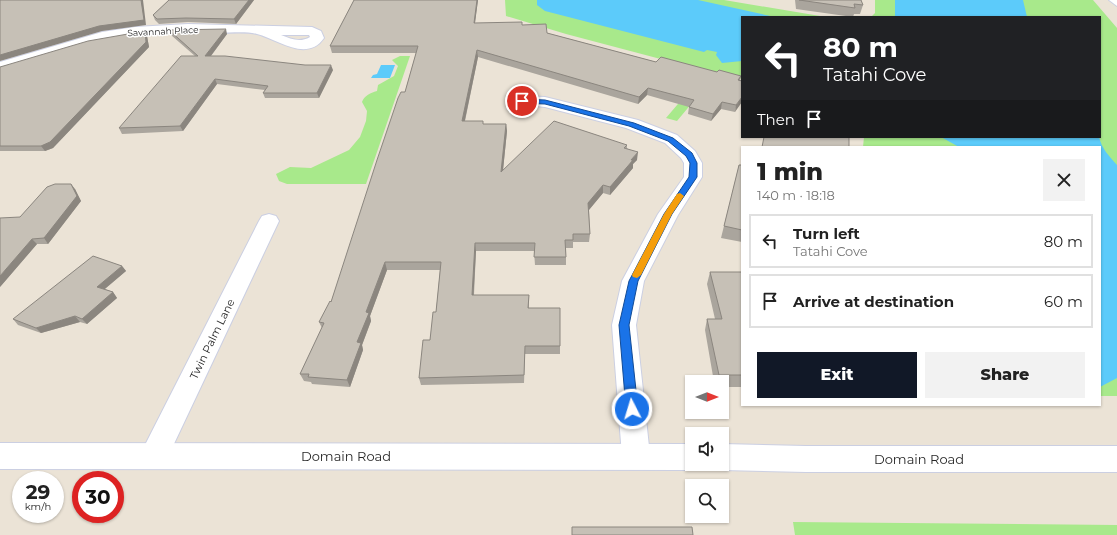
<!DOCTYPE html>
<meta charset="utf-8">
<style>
:root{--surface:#fff;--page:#f2f2f2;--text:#222;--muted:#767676;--line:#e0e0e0;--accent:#111827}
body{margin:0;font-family:Montserrat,sans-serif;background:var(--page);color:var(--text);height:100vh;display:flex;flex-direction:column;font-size:15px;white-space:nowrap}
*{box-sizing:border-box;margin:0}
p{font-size:13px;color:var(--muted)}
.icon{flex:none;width:22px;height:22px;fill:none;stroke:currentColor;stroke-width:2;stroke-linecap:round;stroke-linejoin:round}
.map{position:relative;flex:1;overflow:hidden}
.side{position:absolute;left:741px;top:146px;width:360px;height:260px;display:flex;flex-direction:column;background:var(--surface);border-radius:0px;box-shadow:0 1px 3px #0004}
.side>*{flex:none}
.banner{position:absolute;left:741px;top:16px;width:360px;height:122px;border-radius:0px;box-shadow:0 1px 3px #0004;background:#202124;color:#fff;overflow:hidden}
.needle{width:26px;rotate:90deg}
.tools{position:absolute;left:685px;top:375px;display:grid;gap:8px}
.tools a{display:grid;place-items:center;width:44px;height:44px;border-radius:0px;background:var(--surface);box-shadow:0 1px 3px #0004;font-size:20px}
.speed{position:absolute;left:12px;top:471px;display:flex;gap:8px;font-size:20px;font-weight:700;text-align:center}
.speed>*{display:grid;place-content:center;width:52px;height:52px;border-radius:50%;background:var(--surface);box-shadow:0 1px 3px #0004;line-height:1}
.speed small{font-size:10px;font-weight:400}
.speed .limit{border:6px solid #d22;background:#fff;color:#111}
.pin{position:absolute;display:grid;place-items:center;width:34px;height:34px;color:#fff;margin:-17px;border:2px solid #fff;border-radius:50%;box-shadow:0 1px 4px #0007}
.me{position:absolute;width:44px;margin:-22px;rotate:355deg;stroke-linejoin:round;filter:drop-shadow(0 0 3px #0008)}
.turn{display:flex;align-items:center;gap:14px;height:84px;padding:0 16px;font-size:18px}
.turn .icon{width:52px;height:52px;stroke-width:2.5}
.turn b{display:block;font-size:28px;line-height:34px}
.then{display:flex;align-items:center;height:38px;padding:0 16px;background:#0003;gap:8px;font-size:15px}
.round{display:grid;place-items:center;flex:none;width:42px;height:42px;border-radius:0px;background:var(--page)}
.headline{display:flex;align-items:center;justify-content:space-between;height:68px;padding:0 16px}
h1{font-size:24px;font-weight:800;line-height:30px}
.cta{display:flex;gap:8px;margin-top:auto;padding:8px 16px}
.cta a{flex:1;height:46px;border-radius:0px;background:var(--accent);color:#fff;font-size:16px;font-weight:800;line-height:46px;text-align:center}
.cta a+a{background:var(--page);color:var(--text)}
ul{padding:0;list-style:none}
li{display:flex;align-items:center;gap:12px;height:54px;margin:0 8px 6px;padding:0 8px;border:2px solid var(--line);border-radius:0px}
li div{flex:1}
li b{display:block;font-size:15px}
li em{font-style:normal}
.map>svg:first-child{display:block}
.green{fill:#a8e98b}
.water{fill:#5ccbfa}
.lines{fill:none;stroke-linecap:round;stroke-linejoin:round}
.service-casing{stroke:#cbcfe2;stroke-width:2}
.minor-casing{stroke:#cbcfe2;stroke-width:2}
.secondary-casing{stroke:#cbcfe2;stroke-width:2}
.service{fill:#fff;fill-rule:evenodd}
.minor{fill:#fff;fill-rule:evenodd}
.secondary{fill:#fff;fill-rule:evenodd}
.wall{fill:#aaa59d}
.shaded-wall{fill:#8b867f}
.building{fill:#c6c0b6;stroke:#8b867f}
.route{fill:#1a73e8;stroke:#114b97}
.slow{fill:#f59e0b}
.labels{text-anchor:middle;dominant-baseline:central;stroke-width:3;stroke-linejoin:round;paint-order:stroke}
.far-street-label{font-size:9px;fill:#272727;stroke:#fff}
.street-label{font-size:11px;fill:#272727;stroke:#fff}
.near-street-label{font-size:13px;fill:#272727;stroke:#fff}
</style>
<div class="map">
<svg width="1117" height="535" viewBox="0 0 1117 535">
<rect width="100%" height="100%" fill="#ebe3d6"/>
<path class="green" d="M505,0H724L826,17H742V79L717,73L677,121L666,118L706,71L566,34L506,16Z
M875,0H1093L1117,28V396H1100V147H863L864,137H1100V17H871L875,13Z
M400,56H410L366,184H287L279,181L276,174L290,167L311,168L349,150L360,137L366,121L367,111L362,102C364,96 370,93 377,91L378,85L394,76L398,66L392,60Z
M793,522L1117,525V535H795Z"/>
<path class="water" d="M537,0H698L775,17H742V61L722,63L716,55L717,52L707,50L704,52L545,11L537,5Z
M895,0H1023L1027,17H895Z
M381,65H395L390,78H371L373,75L377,74Z
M941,137H1099C1102,149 1109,156 1117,165V378L1100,387V147H959Z"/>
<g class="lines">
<defs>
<path id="service" d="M1109,0H1117V6Z"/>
<path id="minor" d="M188,24L312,27L321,31L324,38C307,63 277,39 257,34C245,31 230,33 218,33C175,32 132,33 90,44C60,52 31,64 0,72V62L102,32L135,27ZM281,35H309L310,37C300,43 291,39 281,35Z
M522,96L545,97L638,120L677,135L695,151L702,163V177L678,215L644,281L636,325L650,456L646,465L636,469L626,465L622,456L612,325L622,281L658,214L684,177V163L681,158L665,143L626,128L545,107L516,104L514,101L516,98Z
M269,214L276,216L279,221L164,465L154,469L144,465L140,456L144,447L259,221L262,216Z"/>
<path id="secondary" d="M0,443L692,444V464H703L702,466L692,470L0,469Z
M722,444L806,446H1117V472H806L722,470L712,466L711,464H722Z"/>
</defs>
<use href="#service" class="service-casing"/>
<use href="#minor" class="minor-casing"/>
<use href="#secondary" class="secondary-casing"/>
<use href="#service" class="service"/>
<use href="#minor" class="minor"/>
<use href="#secondary" class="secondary"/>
</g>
<path class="wall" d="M169,0H254L236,24L188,22L159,24L155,20L153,15Z
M354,0H478L475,23L522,25L547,33L656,62L717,72L741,76L740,80L742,81L735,112L721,109L711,121L688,114L689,107L647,95L638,104L478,57L465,121H483V124H506L507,131L503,170L627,145V148L637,160L633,164V168L610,195L603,193L589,210L590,234L589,242H573V248H566V265H535L534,251H476L474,295H529V308H560V354H525L524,383L421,385L419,378L430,340L436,312L440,270H387L370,316L371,321L362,345L363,350L350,387L312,384L311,382L304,381L300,374L322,328L319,322L331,302L405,92L416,53H332L330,46Z
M795,0H861L863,5L860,14H854L853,17L796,9Z
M169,30L227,34L211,56L333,70L319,98H265L263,93L265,90L217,84L183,131L122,134L119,128L195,56L171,35Z
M147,36L149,47L53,148L45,151H0V67Z
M739,165H742V242L721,238Z
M75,189L81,201L48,244H37L0,287L20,217Z
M122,266L126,271L105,289L113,292L117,298L87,324L80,322L41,333L18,325L13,319Z
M710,272H742V387H722V382H714L705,330L707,319H715L707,284Z"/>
<path class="shaded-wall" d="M141,0H143L146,25L102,31L0,61V55Z
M249,0H254L236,24L234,19Z
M477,0H478L474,30V23Z
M226,29L227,34L207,61L205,56Z
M145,31L147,36L149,47L53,148L45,151L41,146Z
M477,50L478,57L463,129L462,121Z
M331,65L333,70L319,98L317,93Z
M215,79L217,84L183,131L180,126Z
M648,88L647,95L638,104L639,97Z
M742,97V102L735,112L736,105Z
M722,102L721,109L711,121L713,114Z
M506,124L507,131L502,180L501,172Z
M638,152L637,160L633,164V168L610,195V187L631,160Z
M71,184L75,189L81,201L48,244L44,238Z
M603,185V193L588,211V203Z
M32,239L37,244L0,287V276Z
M475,243L476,251L473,303L472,295Z
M385,262L387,270L370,316L371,321L362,345L363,350L350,387L347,380L357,342L366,312Z
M122,266L126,271L101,292L97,287Z
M113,292L117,298L87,324L82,319Z
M75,316L80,322L41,333L36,328Z"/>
<path class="building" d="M0,0H141L144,20L99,26L0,55Z
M169,0H249L234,19L186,18L157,19L153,15Z
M354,0H477L474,23L522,22V25L546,24L547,33L656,62L661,57L717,72L719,70L741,76L738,80L742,81V97L736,105L722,102L713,114L689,107L694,100L648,88L639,97L477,50L462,121H483V124H506L501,172L554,121L627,145L624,148L638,152L631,160H633L610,187L603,185L588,203L590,234H573V240H565L566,257H534L535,243H475L472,295H529L528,308H560V346H525L524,375L419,378L423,340H430L433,312H436L441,262H385L366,312L369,313L357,342L361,343L347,380L308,377L309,374H300L324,323L319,322L330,301L331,302L377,160L398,98L401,92H405L418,46H330Z
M799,0H861L863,5L854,4L855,8Z
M226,29L205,56H225L305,65H331L317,93H263L268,86L215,79L180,126L119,128L181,56H198L169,30Z
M145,31L146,42L50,142L41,146H0V67L88,41Z
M764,137H849V147H762Z
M739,165H742V230L724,226Z
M55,184H71L77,196L44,238L32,239L0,276V218L20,217L47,187Z
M93,256L122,266L97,287L113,292L82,319L75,316L36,328L13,319Z
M710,272H742V375H719L707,319H722Z
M572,527H692L693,535H572Z"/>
<path class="route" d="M522,99L545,100L634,123L673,138L692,153L697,163V177L672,214L638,281L629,325L638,409L636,412H628L626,409L619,325L629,281L664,214L689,177L690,163L686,156L668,141L629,126L545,104L519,103L518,101Z"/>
<path class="slow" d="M680,193L684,196L672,214L641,275L637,278L633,277L632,275L664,214L677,194Z"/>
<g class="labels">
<g class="far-street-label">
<text transform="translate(163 31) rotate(-3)">Savannah Place</text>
</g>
<g class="street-label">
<text transform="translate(212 339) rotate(-64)">Twin Palm Lane</text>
</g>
<g class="near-street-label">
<text x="346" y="456">Domain Road</text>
<text x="919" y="459">Domain Road</text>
</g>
</g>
</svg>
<div class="tools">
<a><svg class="needle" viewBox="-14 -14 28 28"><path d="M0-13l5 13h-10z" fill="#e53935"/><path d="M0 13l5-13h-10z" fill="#767676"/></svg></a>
<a><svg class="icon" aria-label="sound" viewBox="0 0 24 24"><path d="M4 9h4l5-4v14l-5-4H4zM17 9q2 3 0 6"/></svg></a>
<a><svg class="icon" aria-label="search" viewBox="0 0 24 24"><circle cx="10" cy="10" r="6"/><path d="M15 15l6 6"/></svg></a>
</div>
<div class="speed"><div>29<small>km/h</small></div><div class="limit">30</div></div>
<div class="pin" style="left:522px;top:101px;background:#d93025"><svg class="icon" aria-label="arrive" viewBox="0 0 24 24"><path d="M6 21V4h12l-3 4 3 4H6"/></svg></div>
<svg class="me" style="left:632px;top:409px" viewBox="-20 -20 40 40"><circle r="17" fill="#1a73e8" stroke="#fff" stroke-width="3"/><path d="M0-11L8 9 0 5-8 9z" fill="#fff"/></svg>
<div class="banner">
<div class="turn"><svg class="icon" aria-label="left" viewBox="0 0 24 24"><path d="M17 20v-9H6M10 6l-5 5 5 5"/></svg><div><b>80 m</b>Tatahi Cove</div></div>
<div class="then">Then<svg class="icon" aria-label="arrive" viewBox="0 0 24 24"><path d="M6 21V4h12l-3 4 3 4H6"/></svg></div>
</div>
<section class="side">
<div class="headline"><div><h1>1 min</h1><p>140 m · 18:18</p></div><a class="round"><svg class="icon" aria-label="close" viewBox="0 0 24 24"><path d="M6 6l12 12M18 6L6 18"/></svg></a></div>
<ul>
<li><svg class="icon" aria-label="left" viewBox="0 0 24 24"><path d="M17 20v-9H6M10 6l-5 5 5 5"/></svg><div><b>Turn left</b><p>Tatahi Cove</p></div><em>80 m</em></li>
<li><svg class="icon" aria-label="arrive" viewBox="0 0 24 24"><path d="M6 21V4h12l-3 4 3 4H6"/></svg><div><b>Arrive at destination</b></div><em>60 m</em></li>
</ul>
<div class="cta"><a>Exit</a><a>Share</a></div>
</section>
</div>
